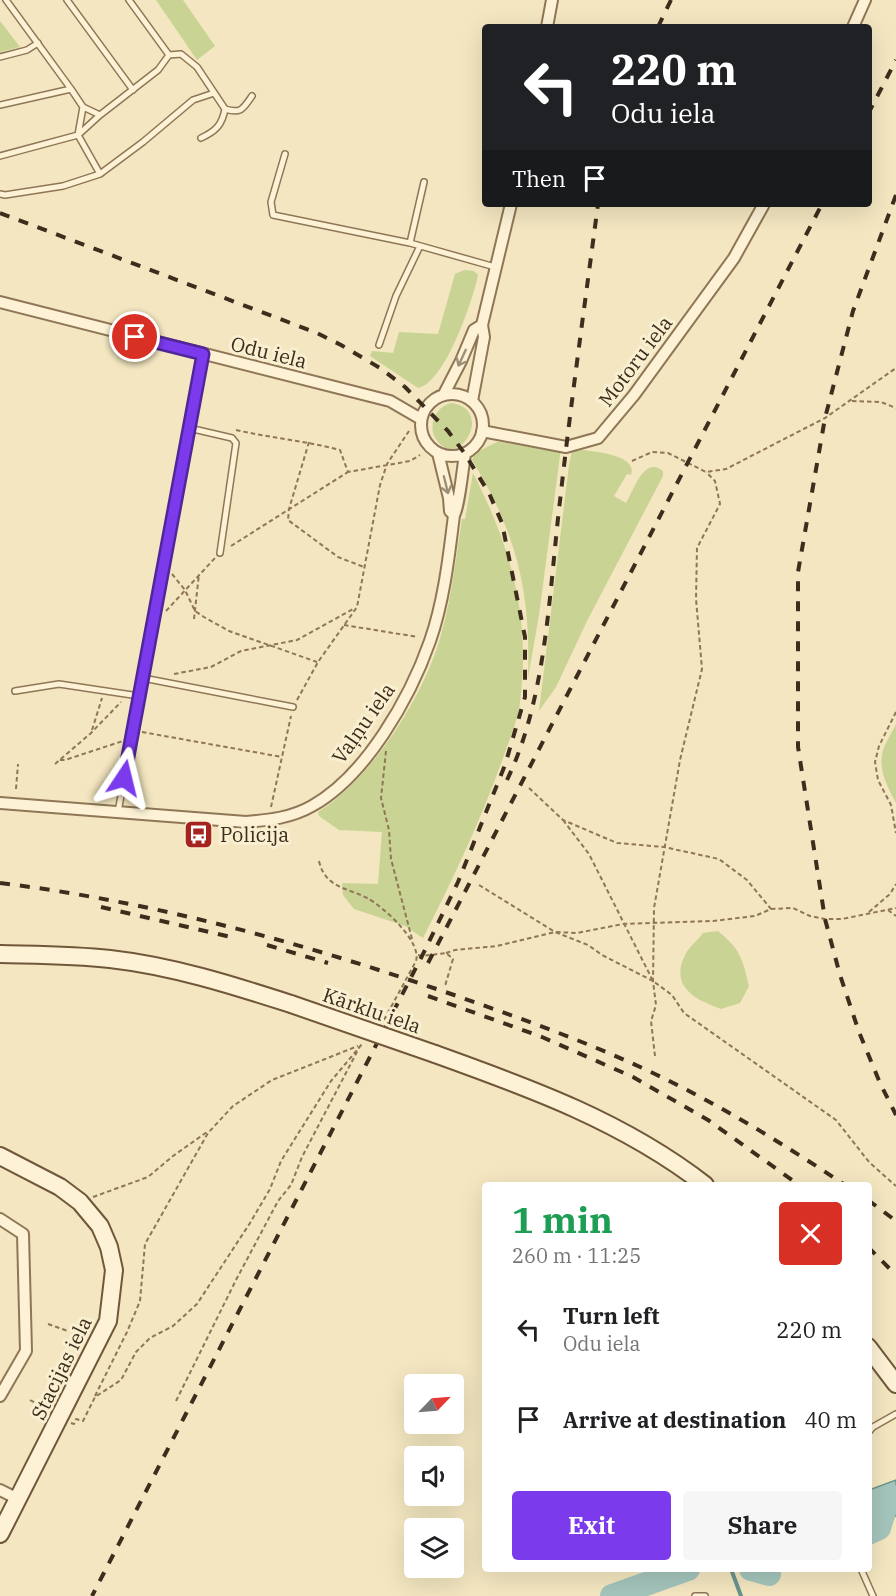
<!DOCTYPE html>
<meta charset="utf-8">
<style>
:root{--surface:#fff;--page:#f6f6f6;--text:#202124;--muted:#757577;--accent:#7c3aed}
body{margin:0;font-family:"IBM Plex Serif",serif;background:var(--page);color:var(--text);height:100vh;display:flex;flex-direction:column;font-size:22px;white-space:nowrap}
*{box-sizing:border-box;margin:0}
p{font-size:20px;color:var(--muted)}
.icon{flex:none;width:33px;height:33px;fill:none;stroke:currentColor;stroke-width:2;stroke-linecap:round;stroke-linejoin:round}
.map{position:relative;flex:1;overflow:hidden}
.sheet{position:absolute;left:482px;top:1182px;width:390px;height:390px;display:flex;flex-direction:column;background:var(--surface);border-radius:6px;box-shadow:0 6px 24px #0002}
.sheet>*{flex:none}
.hud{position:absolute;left:482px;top:24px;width:390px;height:183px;border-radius:6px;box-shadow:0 6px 24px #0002;background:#202124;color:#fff;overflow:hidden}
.needle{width:39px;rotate:65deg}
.fabs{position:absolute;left:404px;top:1374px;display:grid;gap:12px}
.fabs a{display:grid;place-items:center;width:60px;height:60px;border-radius:6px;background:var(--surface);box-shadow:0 6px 24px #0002;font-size:30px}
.pin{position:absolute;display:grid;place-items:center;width:51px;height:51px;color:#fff;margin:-26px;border:3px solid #fff;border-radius:50%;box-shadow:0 2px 6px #0007}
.me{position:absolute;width:66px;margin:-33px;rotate:10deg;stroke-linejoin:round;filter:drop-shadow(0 0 4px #0008)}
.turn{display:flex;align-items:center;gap:21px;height:126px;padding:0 30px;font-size:27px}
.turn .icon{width:78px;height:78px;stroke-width:2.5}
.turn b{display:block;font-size:42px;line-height:51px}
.then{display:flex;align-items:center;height:57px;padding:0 30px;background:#0003;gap:12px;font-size:22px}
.round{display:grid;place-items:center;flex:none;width:63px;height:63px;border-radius:6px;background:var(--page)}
.head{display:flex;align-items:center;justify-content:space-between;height:102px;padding:0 30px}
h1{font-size:36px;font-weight:800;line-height:45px;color:#1e9e55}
.action{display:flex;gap:12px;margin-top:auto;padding:12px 30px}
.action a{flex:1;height:69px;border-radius:6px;background:var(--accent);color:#fff;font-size:24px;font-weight:800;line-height:69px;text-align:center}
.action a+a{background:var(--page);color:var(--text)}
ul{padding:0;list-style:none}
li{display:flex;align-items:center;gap:18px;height:90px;padding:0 30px}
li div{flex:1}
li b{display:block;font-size:22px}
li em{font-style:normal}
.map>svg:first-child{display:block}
.green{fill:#c9d393}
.water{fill:#a4c5bc;stroke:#69948b;stroke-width:1.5}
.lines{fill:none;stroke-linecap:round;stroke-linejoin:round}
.stream{stroke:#69948b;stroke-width:4}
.river{stroke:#a4c5bc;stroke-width:24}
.lane-casing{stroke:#8f7656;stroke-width:8}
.street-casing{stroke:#8f7656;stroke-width:14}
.secondary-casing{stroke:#715739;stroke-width:20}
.path{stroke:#8f7656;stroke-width:2;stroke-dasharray:4.5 3;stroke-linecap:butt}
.lane{stroke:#fdf2d5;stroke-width:5}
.street{stroke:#fdf2d5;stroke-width:10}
.secondary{stroke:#fdf2d5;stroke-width:16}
.rail{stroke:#3d2d1c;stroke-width:4;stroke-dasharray:10 10;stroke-linecap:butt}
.secondary-bridge-casing{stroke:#715739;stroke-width:20;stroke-linecap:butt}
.secondary-bridge{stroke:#fdf2d5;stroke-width:16}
.oneway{stroke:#9d9078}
.route-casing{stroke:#51269a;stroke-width:15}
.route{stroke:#7c3aed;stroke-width:10}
.labels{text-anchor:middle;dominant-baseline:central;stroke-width:6;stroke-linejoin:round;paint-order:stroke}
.street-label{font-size:20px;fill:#3d2d1c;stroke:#f9efd1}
.poi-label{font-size:20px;fill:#3d2d1c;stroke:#f9efd1;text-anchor:start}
</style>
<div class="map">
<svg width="896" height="1596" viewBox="0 0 896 1596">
<rect width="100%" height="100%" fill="#f3e6c0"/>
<path class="green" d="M156,0H183L215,46L197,60Z
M0,21L20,47L0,52Z
M464,270L474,271L478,275C473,300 445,383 418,388L370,356L372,351L393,353L399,332L438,334L455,274Z
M451,403C496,409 458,473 436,439C427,426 436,406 451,403Z
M497,442L561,448L539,615L528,678C531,592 517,534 472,460L475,453Z
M583,450C596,452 638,455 631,475L627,474L614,496L626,503C634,490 644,455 663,471V476L588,619L556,687L539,711L569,465L572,451Z
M473,473C511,547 531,617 520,702C518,720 509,740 503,758C481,820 453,879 423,938L405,926L354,909L343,895L342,883L378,884L382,832L339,830L319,816L318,812C371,780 427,692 442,631C452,595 456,556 462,519H465Z
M896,724V803C886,784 876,766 885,745C888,738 893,731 896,724Z
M718,931C741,950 742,958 749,986L740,1003L721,1009C697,1000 669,988 685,955C689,947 698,940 703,933Z"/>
<path class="water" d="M896,1480V1516L886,1521L869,1518V1490Z"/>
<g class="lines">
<path class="stream" d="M731,1569L741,1596"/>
<path class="river" d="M868,1533L879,1528L887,1502L896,1497
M751,1569L769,1574
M612,1596L688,1569"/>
<defs>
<path id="lane" d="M6,0L71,89
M67,0L133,90
M129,0L169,55L181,54L197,67L225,109C241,114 243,109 252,96
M0,57L27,50L38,43
M0,105L71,89L83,107L78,135L0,156
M83,107L100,115L158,70L169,55
M100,115L78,135L100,174L143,142L193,100L214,93
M201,138C216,131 222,125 225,109
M285,154L271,202L273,215L410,243L495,267
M0,194L5,195L63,186L100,174
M410,243L424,182
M379,345L396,296L420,246
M189,428L232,438L236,443L220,553
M143,678L293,707
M15,691L59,684L139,696
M118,812L203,354
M868,1433L873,1427L896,1414
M861,1569L873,1596
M695,1596H705"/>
<path id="street" d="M547,27L552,0
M853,27L865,0
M0,302L390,401L421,419
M421 425a31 31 0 1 1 62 0a31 31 0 1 1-62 0Z
M444,394L461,361L474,330L482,325
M472,401L484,337L482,325L511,204
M482,431L566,447L598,438L634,395L734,258L764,204
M438,453L449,498L450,511L454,515
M0,803L246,822C269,820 291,818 312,806C366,776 410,698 430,641C444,601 449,556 454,515C459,508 463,466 465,454
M0,1219L23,1234L26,1351L0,1396
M0,1490L18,1499"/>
<path id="secondary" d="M0,954C36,955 73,955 110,959C172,966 232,985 291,1004
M435,1054C530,1088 624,1122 705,1185
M0,1156L60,1187L80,1202L100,1226L109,1247L114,1270L108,1321L0,1534
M868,1347L896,1384"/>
</defs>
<use href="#lane" class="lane-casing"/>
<use href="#street" class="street-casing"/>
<use href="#secondary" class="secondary-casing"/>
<path class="path" d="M852,401L881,402L896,408
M236,430C271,438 306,441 340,450L348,472L410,461L420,455
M309,442L289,509L288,520L338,557L364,567
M632,461L652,452L668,453L706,472L726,469L825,418L896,368
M231,546L348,472
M172,574L185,590L195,611L204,617L229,631L317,662
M166,611L215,558
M194,619L199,574
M344,625L418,637
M174,674L211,667L241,651L297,640L355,608
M297,700L318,662L357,607L380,485L387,464L409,431
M896,712L879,746L875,762L878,780L891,805L896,833
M92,730L102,698
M142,732L282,757
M386,751L381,798L389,830L391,859L412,939
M60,760H65L123,741
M55,764L91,733L121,702
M529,788L563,820L617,843L664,847L719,859L747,880L771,909
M16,789L18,764
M271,807L291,716
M563,820L589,854L653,981L672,995L684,1013L836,1120L869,1162L896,1186
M319,861C325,888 348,888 367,898C384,907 422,942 416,961L384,1020
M479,885L555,932L588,945L602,955L653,981
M888,910L896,916
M869,912L890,894L896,884
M446,953L455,950L497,946L555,932L577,933L623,924L713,921L755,916L771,909L793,908L810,916L825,919H842L896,908
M418,955L422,956L446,953L453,959L445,986
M655,1056L651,1021L656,1005L653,981L654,908L680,760L702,669L696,599L697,548L720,504L715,481L706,472
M93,1197L148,1177L173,1156L207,1132
M48,1324L68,1331
M95,1396L127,1332L140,1301L145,1244L208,1133L233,1106L272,1080L358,1046
M30,1400L46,1409
M176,1401L236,1280L278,1201L291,1185L302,1157L359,1048
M71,1423L74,1424L76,1419L83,1421L95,1397L121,1380L136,1352L150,1338L173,1326L197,1304L250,1223L270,1189L281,1161L331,1081L362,1044"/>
<use href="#lane" class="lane"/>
<use href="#street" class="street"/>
<use href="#secondary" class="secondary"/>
<path class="rail" d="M658,27L671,0
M868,114L896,60
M896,195L853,311L825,418L798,572V747L825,919L840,975L859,1032L880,1083L896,1115
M0,213L317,333L341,345L380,368L405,387L448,431L465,454L489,493L502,523L525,637V697L505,765L458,882L422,956L92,1596
M507,780C547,697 549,592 560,501C571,402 585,303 598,204
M0,883C156,902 306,944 454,995C522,1019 591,1043 657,1075C722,1106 785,1145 845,1185
M101,907L235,938
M267,945L328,963
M428,963L822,204
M428,996L542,1037L633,1077L708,1120L799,1185
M868,1200L896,1221
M868,1247L896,1275"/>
<defs>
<path id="secondary-bridge" d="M291,1004L435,1054"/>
</defs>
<use href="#secondary-bridge" class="secondary-bridge-casing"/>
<use href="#secondary-bridge" class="secondary-bridge"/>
</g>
<defs><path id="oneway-shaft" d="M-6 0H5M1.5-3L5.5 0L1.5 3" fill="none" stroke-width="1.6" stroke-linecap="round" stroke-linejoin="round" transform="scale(1.5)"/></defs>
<g class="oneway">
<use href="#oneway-shaft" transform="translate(462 358) rotate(115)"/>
<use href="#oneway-shaft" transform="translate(446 485) rotate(76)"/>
</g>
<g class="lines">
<defs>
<path id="route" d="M124,778L203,354L135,337"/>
</defs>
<use href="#route" class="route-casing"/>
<use href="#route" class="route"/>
</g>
<defs>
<symbol id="bus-square" viewBox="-11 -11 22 22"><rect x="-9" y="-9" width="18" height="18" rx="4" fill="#a5221e" stroke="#f9efd1"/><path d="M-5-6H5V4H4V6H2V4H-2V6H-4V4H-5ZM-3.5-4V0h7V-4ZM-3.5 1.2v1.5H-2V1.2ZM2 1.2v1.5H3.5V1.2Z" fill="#fff"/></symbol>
</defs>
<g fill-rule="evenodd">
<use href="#bus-square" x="182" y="818" width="33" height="33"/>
</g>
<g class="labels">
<g class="street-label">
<text transform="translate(269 352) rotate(14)">Odu iela</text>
<text transform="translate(635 361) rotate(-53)">Motoru iela</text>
<text transform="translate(363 723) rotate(-55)">Vaļņu iela</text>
<text transform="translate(372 1010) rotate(19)">Kārklu iela</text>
<text transform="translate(61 1368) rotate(-64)">Stacijas iela</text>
</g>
<g class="poi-label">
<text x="220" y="834">Policija</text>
</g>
</g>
</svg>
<div class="fabs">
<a><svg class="needle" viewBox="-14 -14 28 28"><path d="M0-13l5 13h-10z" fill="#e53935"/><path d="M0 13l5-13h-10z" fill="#757577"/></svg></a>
<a><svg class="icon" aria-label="sound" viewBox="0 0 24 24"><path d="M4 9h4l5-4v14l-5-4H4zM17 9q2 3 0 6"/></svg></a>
<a><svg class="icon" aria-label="layers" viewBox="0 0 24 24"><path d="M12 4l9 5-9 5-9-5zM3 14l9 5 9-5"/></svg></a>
</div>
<div class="pin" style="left:135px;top:337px;background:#d93025"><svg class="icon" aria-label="arrive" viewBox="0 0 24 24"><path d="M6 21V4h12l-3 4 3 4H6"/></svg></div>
<svg class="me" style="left:124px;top:778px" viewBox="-20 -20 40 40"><path d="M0-17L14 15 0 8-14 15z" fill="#7c3aed" stroke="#fff" stroke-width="4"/></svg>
<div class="hud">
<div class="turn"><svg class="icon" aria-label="left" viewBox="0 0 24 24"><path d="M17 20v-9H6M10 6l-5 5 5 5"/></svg><div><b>220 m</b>Odu iela</div></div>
<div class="then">Then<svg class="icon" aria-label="arrive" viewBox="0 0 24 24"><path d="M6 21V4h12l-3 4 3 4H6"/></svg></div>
</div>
<section class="sheet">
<div class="head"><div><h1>1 min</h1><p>260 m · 11:25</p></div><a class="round" style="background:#d93025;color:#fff"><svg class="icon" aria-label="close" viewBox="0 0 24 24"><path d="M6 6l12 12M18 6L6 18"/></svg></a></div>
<ul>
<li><svg class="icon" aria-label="left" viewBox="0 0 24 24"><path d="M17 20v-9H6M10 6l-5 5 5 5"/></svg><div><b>Turn left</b><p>Odu iela</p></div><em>220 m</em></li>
<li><svg class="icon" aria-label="arrive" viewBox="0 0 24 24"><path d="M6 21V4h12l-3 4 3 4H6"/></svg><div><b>Arrive at destination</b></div><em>40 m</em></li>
</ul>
<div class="action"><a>Exit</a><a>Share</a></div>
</section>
</div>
